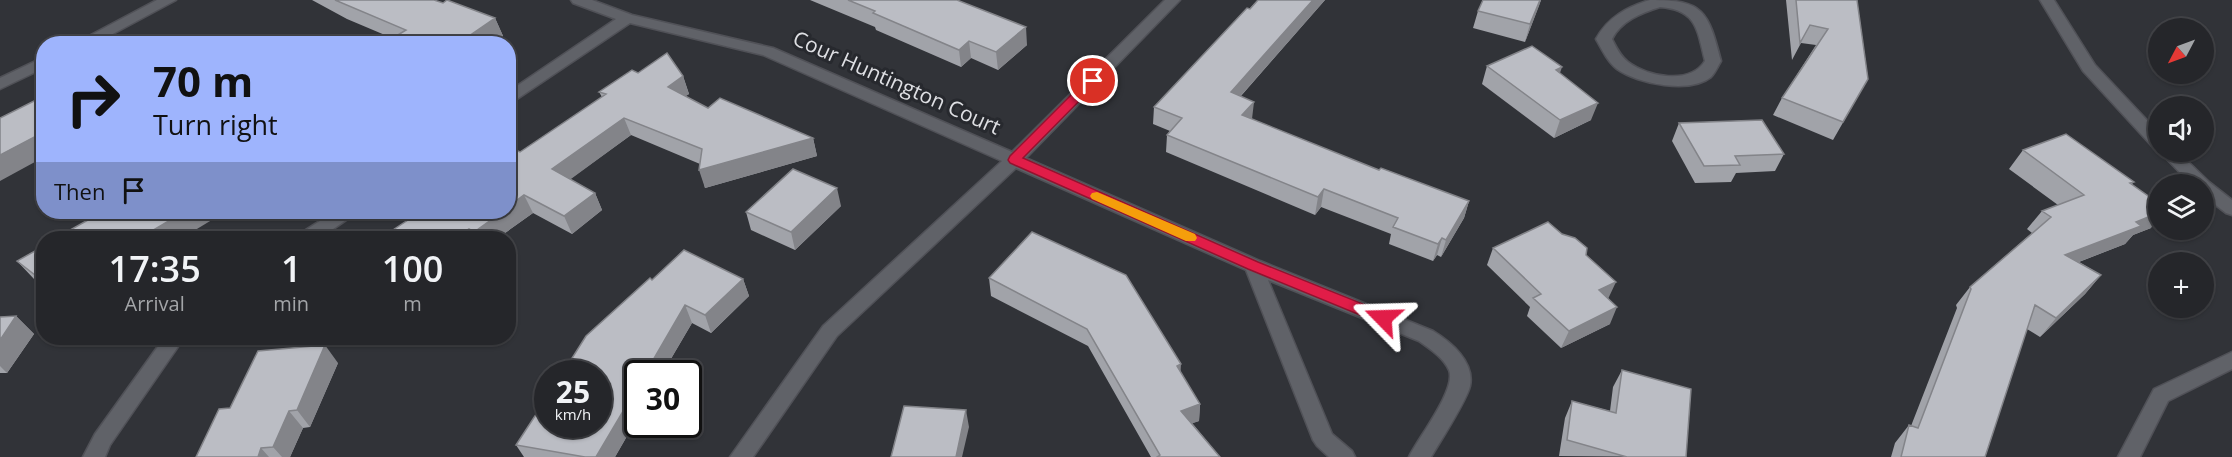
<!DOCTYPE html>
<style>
:root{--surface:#25262a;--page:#2d2e32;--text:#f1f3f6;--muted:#a3a5a8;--line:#424347}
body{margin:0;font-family:"Open Sans",sans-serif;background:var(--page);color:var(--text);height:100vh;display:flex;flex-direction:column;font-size:22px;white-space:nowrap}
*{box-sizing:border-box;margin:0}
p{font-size:20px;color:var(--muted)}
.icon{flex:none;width:33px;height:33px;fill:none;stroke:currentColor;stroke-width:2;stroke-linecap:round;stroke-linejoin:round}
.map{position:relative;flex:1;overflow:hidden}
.details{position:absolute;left:36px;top:231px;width:480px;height:114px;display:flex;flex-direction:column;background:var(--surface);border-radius:24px;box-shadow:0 2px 4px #0004,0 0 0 2px var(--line)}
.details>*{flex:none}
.guide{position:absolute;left:36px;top:36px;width:480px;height:183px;border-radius:24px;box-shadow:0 2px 4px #0004,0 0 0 2px var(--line);background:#9eb4fd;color:#111;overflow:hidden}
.needle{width:39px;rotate:229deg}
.controls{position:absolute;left:2148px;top:18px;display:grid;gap:12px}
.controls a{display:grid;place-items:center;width:66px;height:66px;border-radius:50%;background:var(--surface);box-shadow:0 2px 4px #0004,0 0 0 2px var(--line);font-size:30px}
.speed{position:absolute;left:534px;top:360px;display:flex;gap:12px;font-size:30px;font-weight:700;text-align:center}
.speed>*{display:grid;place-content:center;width:78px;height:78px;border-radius:50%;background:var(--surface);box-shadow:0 2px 4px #0004,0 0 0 2px var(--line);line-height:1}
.speed small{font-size:15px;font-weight:400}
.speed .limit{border:3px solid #111;border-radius:9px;background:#fff;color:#111}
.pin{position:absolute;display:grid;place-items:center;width:51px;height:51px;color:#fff;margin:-26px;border:3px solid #fff;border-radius:50%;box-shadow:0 2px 6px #0007}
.me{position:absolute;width:66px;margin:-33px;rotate:292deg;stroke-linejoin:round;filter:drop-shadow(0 0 4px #0008)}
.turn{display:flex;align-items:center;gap:21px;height:126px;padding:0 18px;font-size:27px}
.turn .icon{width:78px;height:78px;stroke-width:2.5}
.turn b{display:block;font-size:42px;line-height:51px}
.then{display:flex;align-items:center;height:57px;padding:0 18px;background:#0003;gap:12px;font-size:22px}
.eta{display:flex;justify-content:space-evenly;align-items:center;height:102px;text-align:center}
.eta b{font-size:36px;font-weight:600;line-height:42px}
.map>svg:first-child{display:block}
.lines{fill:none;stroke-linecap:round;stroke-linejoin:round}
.minor-casing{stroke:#505157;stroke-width:3}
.minor{fill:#606268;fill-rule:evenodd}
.wall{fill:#a1a3a9}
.shaded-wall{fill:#838489}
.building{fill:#bbbdc4;stroke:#838489;stroke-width:1.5}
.route{fill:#e11d48;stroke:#92132f;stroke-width:1.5}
.slow{fill:#f59e0b}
.labels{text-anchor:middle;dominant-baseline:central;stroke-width:6;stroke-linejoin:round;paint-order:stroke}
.street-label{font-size:21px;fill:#dedfe3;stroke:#27292e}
</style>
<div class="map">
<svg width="2232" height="457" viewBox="0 0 2232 457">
<rect width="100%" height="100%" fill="#313338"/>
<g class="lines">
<defs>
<path id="minor" d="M157,0H176L94,44H74Z
M571,0H592L632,15L773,48L1012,152L1165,0H1180L1026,158L1260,261L1433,331C1451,342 1475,362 1470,386C1467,400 1440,442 1431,457H1409C1418,438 1457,389 1449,370C1443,357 1430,349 1419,341L1268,280L1332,434L1352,451L1355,457H1329L1317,446L1313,440L1246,270L1016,168L837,336L753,457H730L823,326L1002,161L763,55L630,23L508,105V92L616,19L573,3Z
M1650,0C1704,0 1708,11 1721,61C1718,66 1715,73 1711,77C1690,94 1638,84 1617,69C1608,62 1602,50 1596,39C1608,17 1627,7 1650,0ZM1660,7C1697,10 1697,29 1705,61C1690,85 1648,77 1628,62C1620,56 1616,47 1612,39C1621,21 1641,13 1660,7Z
M2040,0H2054L2095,65L2158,132V147L2152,146L2083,71Z
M44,57V68L0,89V78Z
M2160,152H2178L2209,182L2232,200V215L2226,213L2204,196V184H2191Z
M334,212H355L352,216L320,238H298L301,233Z
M164,338H184L110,445L105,457H83L95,434Z
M2232,352V369L2168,401L2140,457H2118L2154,389Z"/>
</defs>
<use href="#minor" class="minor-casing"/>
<use href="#minor" class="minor"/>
</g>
<path class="wall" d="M312,0H434L443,3L495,18L503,36L491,44H383L392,38L347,19Z
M810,0H957L1027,45L998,70L971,58L961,67L876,30L875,27Z
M1258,0H1325L1241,96L1252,119L1379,170L1469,201L1464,218L1441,257L1437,255L1433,261L1389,244L1391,234L1321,207L1315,215L1166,152L1167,135L1170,131L1153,124L1154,107Z
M1483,0H1541L1525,42L1473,28L1478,11Z
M1786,0H1857L1868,79L1833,140L1773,115L1782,98L1816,45L1801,43L1792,60Z
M1487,66L1560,74L1591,120L1554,138L1482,84Z
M638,73L683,76L689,94L685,96L708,108L813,138L817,156L705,188L700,164L631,135L570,179L595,193L602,210L572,234L533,213L498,238H381L520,152L602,97L599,92Z
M1679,123L1784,154L1775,171L1736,173L1731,182L1695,183L1672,141Z
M2023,150L2134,182L2132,184L2151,228L2133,235L2125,244L2079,262L2101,275L2085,294L2040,337L2027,329L1985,457H1891L1895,443L1909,425L1911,426L1957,308L1956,305L1970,287L2032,233L2027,229L2042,211L2058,205L2009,169Z
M841,206L795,250L751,230L746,212Z
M44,246V286L34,279L17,261Z
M1493,248L1586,255L1608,299L1610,324L1561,348L1527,316L1530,307L1487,265Z
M989,278L1181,373L1200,404L1199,421L1192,423L1220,457H1151L1088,346L991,296Z
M743,279L749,296L711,333L692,323L662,374H638V417L615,457H524L516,445L652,280Z
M16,316L34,334L7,373H0V317Z
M338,363L310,427L303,428L290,457H196L230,408Z
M1622,370L1686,457L1559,456L1565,418L1572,401L1610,411L1613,387Z"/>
<path class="shaded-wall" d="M1313,0H1325L1229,109L1231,92Z
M1540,0H1541L1539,6L1525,42L1530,24Z
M495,18L503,36L491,44H465L463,40Z
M1026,27L1027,45L998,70L996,52Z
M457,37L460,44H448Z
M969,41L971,58L961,67L959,50Z
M1562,67L1556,85V70Z
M683,76L689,94L673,105L668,87Z
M1254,102L1252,119L1242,115Z
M1598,103L1591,120L1554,138L1560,120Z
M624,118L631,135L560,187L552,169Z
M44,132V157L0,181V155Z
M813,138L817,156L705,188L699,170Z
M837,188L841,206L795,250L791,232Z
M1324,189L1321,207L1315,215L1318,197Z
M595,193L602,210L572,234L564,216Z
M524,195L533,213L498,238H478L474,232L502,212H508V207Z
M1469,201L1464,218L1441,257L1446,240Z
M184,212H225L182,238H140Z
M2158,213V219L2151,228L2133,235L2125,244L2050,273L2065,255L2136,222Z
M469,229L474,238H455Z
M1442,238L1437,255L1433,261L1438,244Z
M2101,275L2085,294L2040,337L2056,318Z
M743,279L749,296L711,333L705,315Z
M1616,282L1608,299L1599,290Z
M685,305L692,323L662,374H645Z
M1617,307L1610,324L1561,348L1569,331Z
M16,316L34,334L7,373L0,366V340Z
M325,345L338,363L310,427L297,410Z
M1181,364L1180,381L1177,366Z
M638,386V417L615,457H596Z
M1200,404L1199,421L1180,428L1181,411Z
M966,410L969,427L962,457H956Z
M289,411L303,428L290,457H282L273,447Z
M261,448L269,457H258Z"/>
<path class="building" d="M335,0H434L443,3L447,0L495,18L463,40L457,37L448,44H383L406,30Z
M848,0H957L1026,27L996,52L969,41L959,50L873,13L875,11Z
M1258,0H1313L1231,92L1254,102L1242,115L1379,170L1381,168L1469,201L1446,240L1442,238L1438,244L1393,227L1398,218L1324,189L1318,197L1167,135L1182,118L1154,107L1247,8L1250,9Z
M1483,0H1540L1530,24L1478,11Z
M1796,0H1857L1868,79L1843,122L1782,98L1828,29L1810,25L1800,43Z
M1532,46L1562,67L1556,70L1598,103L1560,120L1487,66Z
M667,53L683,76L668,87L708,108L720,98L813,138L699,170L702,149L624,118L552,169L595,193L564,216L524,195L508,207V150L511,148L520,152L606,94L599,92L632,70L638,73Z
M44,96V132L0,155V118Z
M1762,120L1784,154L1735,156L1740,165L1704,166L1679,123Z
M2066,134L2134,182L2130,183L2158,203V213L2136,222L2141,226L2065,255L2101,275L2056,318L2035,305L1985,457H1901L1909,425L1918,428L1971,289L1970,287L2051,217L2042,211L2084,195L2023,150Z
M793,169L837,188L791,232L746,212Z
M102,212H184L140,238H56Z
M420,212H502L474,232L469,229L455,238H381Z
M1548,222L1562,234L1575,238L1587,248L1586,255L1616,282L1599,290L1617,307L1569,331L1533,298L1541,294L1493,248Z
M1032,232L1126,275L1181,364L1177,366L1200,404L1181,411L1220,457H1157L1160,455L1087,329L989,278Z
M44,246V282L17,261Z
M684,250L743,279L705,315L685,305L645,374H638V386L596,457H585L516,445L548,396V424H598V374H562L586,336L650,278L652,280Z
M16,316L0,340V317Z
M325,345L297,410L289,411L273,447L261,448L258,457H196L219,409L230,408L258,351Z
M1622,370L1691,389L1686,457H1627L1567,440L1572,401L1616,413Z
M904,406L966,410L956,457H891Z"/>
<path class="route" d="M1093,77L1099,81L1097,83L1023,158L1258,262L1388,314L1390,318L1388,322H1377L1248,269L1010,163L1008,160L1010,156L1088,78Z"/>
<path class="slow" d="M1097,192L1195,234L1197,238L1195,241H1186L1092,199L1090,196L1092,193Z"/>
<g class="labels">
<g class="street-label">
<text transform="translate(897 82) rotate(24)">Cour Huntington Court</text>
</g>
</g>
</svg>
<div class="controls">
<a><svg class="needle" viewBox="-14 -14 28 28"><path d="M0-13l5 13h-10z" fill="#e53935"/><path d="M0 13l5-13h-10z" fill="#a3a5a8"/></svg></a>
<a><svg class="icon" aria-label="sound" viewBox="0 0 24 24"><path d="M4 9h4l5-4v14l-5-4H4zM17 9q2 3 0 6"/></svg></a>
<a><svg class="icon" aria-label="layers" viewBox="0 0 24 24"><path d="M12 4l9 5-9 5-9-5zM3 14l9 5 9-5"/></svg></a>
<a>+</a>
</div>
<div class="speed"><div>25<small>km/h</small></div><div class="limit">30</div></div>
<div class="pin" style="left:1093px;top:81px;background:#d93025"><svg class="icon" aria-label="arrive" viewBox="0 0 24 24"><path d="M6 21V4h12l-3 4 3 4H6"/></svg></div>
<svg class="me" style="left:1383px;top:318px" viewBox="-20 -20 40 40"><path d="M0-17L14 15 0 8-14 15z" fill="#e11d48" stroke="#fff" stroke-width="4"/></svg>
<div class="guide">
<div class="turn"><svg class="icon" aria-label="right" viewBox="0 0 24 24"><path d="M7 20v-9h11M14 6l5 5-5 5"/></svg><div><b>70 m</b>Turn right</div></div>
<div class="then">Then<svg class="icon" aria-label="arrive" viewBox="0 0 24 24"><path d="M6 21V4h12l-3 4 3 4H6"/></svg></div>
</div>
<section class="details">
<div class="eta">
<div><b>17:35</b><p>Arrival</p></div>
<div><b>1</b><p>min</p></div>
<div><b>100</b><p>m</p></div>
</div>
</section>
</div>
